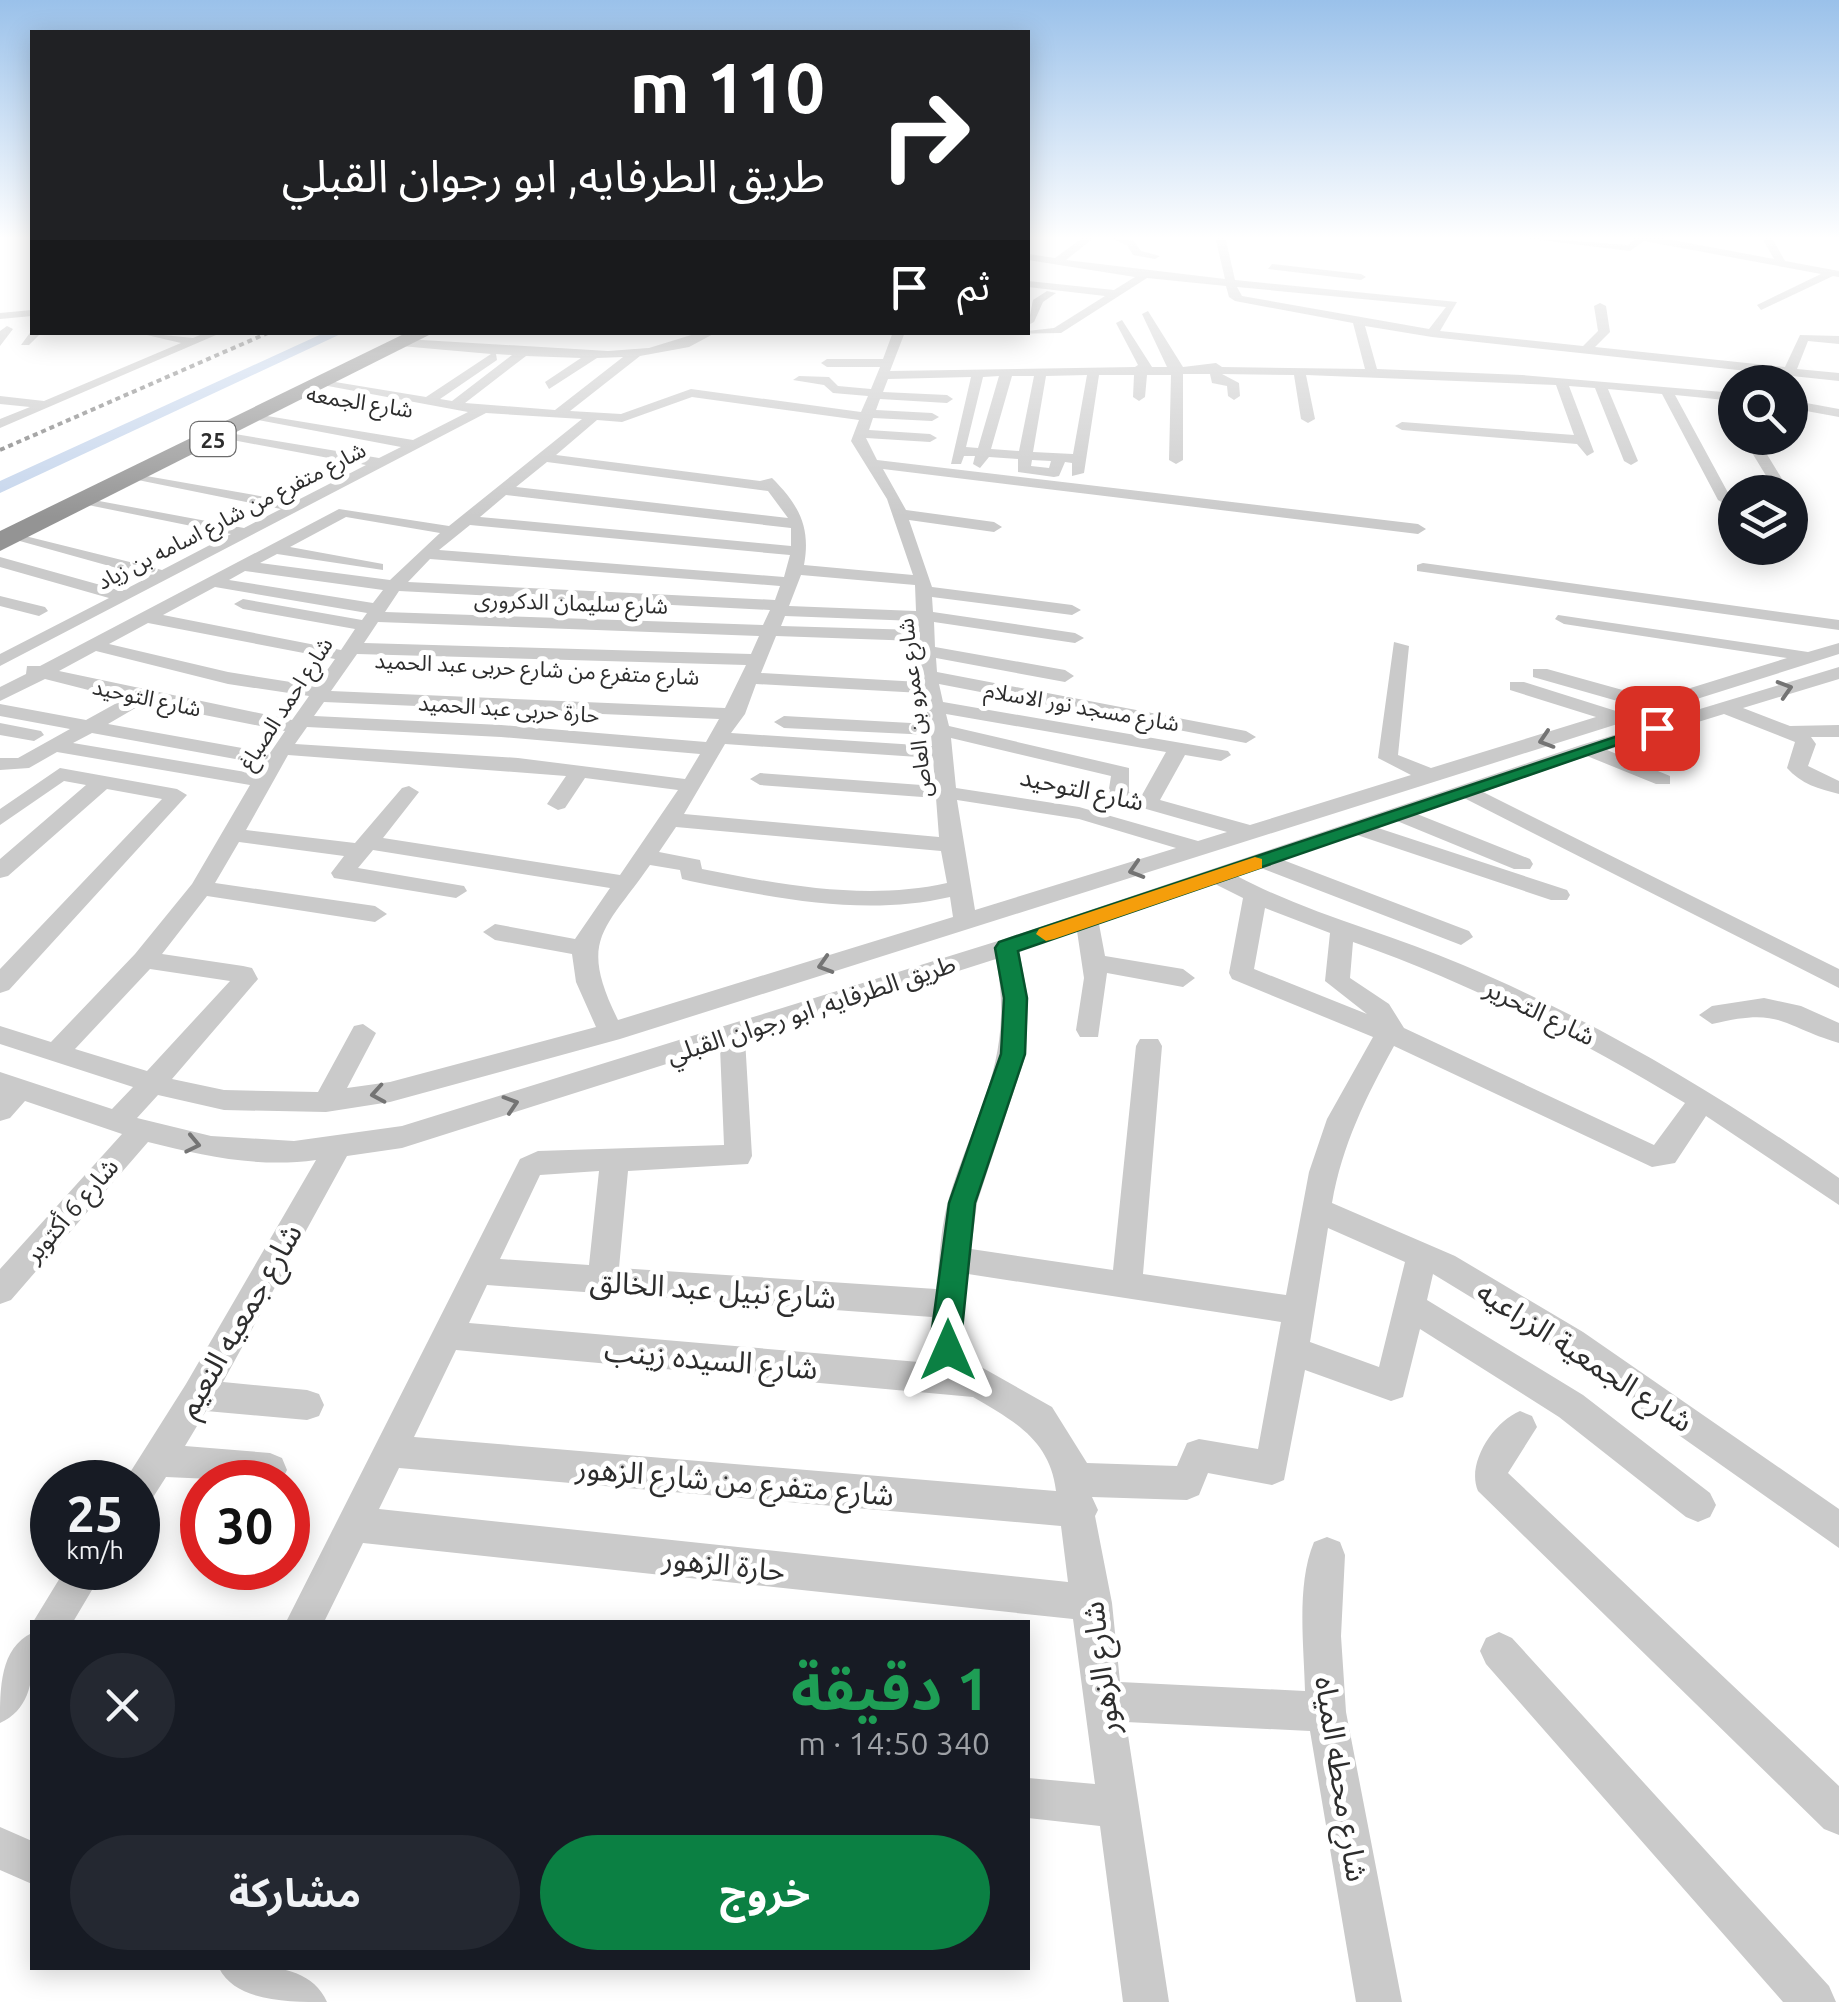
<!DOCTYPE html>
<html lang="ar">
<meta charset="utf-8">
<style>
:root{--surface:#171b24;--page:#242831;--text:#f1f3f6;--muted:#9ea1a6;--accent:#0b8043}
body{margin:0;font-family:Ubuntu,"Noto Sans Arabic",sans-serif;background:var(--page);color:var(--text);direction:rtl;height:100vh;display:flex;flex-direction:column;font-size:38px;white-space:nowrap}
*{box-sizing:border-box;margin:0}
p{font-size:32px;color:var(--muted)}
.icon{flex:none;width:55px;height:55px;fill:none;stroke:currentColor;stroke-width:2;stroke-linecap:round;stroke-linejoin:round}
.map{position:relative;flex:1;overflow:hidden;direction:ltr}
.details{position:absolute;left:30px;top:1620px;width:1000px;height:350px;display:flex;flex-direction:column;background:var(--surface);border-radius:0px;box-shadow:0 5px 25px #0003;direction:rtl}
.details>*{flex:none}
.top-card{position:absolute;left:30px;top:30px;width:1000px;height:305px;border-radius:0px;box-shadow:0 5px 25px #0003;direction:rtl;background:#202124;color:#fff;overflow:hidden}
.buttons{position:absolute;left:1718px;top:365px;display:grid;gap:20px}
.buttons a{display:grid;place-items:center;width:90px;height:90px;border-radius:50%;background:var(--surface);box-shadow:0 5px 25px #0003;font-size:50px}
.speed{position:absolute;left:30px;top:1460px;display:flex;gap:20px;font-size:50px;font-weight:700;text-align:center}
.speed>*{display:grid;place-content:center;width:130px;height:130px;border-radius:50%;background:var(--surface);box-shadow:0 5px 25px #0003;line-height:1}
.speed small{font-size:25px;font-weight:400}
.speed .limit{border:15px solid #d22;background:#fff;color:#111}
.pin{position:absolute;display:grid;place-items:center;width:85px;height:85px;color:#fff;margin:-42px;border-radius:20px;box-shadow:0 5px 15px #0006}
.me{position:absolute;width:110px;margin:-55px;rotate:0deg;stroke-linejoin:round;filter:drop-shadow(0 0 8px #0008)}
.turn{display:flex;align-items:center;gap:35px;height:210px;padding:0 40px;font-size:45px}
.turn .icon{width:130px;height:130px;stroke-width:2.5}
.turn b{display:block;font-size:70px;line-height:85px}
.then{display:flex;align-items:center;height:95px;padding:0 40px;background:#0003;gap:20px;font-size:38px}
.round{display:grid;place-items:center;flex:none;width:105px;height:105px;border-radius:52px;background:var(--page)}
.summary{display:flex;align-items:center;justify-content:space-between;height:170px;padding:0 40px}
h1{font-size:60px;font-weight:700;line-height:75px;color:#1e9e55}
.cta{display:flex;gap:20px;margin-top:auto;padding:20px 40px}
.cta a{flex:1;height:115px;border-radius:60px;background:var(--accent);color:#fff;font-size:40px;font-weight:700;line-height:115px;text-align:center}
.cta a+a{background:var(--page);color:var(--text)}
.map>svg:first-child{display:block}
.lines{fill:none;stroke-linecap:round;stroke-linejoin:round}
.canal{fill:#c5d5ec;fill-rule:evenodd}
.street{fill:#cacaca;fill-rule:evenodd}
.highway{fill:#949494;fill-rule:evenodd}
.rail{stroke:#828282;stroke-width:4;stroke-dasharray:5 4;stroke-linecap:butt}
.oneway{stroke:#747474}
.route{fill:#0b8043;stroke:#07532c;stroke-width:2.5}
.slow{fill:#f59e0b}
.labels{text-anchor:middle;dominant-baseline:central;stroke-width:10;stroke-linejoin:round;paint-order:stroke}
.far-street-label{font-size:22px;fill:#2d2d2d;stroke:#fff}
.shield{fill:#fff;stroke:#6c6c6c;stroke-width:2.5}
.shield-label{font-size:22px;font-weight:bold;fill:#2d2d2d}
.street-label{font-size:25px;fill:#2d2d2d;stroke:#fff}
.near-street-label{font-size:30px;fill:#2d2d2d;stroke:#fff}
</style>
<div class="map">
<svg width="1839" height="2002" viewBox="0 0 1839 2002">
<rect width="100%" height="100%" fill="#fff"/>
<g class="lines">
<path class="canal" d="M326,332H345L0,493V481Z"/>
<path class="street" d="M1085,236H1096L1066,260L1225,279L1215,236H1225L1235,280L1457,302L1440,331L1583,346L1598,331L1594,306L1600,303L1606,306L1610,332L1595,347L1785,367L1800,335L1839,336V344L1808,341L1797,369L1839,373V381L1432,337L1365,326L1377,369L1522,375L1735,393V401L1675,395L1732,500L1725,504L1718,500L1662,394L1608,389L1638,461L1631,465L1624,461L1595,388L1569,386L1594,452L1587,456L1577,444L1402,430L1395,426L1402,422L1574,435L1556,385L1306,375L1315,419L1308,423L1301,419L1294,375L1222,374L1239,383L1240,396L1234,400L1228,396L1227,386L1212,383L1210,374H1183V460L1176,464L1169,460L1171,375H1147L1145,397L1139,401L1133,397L1134,375H1099L1084,473L1072,476V463L1065,462L1059,476L1054,477L1018,472V459L989,457L980,468L973,464L975,456H964L961,464H951L971,377L888,379L883,392L947,395L953,399L947,403L880,399L876,410L932,413L939,417L932,421L873,418L869,430L930,434L937,438L930,442L866,438L877,460L1418,524L1426,529L1418,534L883,469L906,510L994,522L1002,527L994,532L909,520L932,587L1072,605L1081,610L1072,615L932,597L933,612L1075,633L1084,638L1075,643L934,622L935,647L1065,670L1074,676L1065,682L936,658L937,672L1246,731L1256,737L1246,743L939,684L943,702L1228,751L1231,755L1221,761L1185,755L1160,800L1250,825L1411,775L1378,758L1394,642L1409,646L1398,755L1431,768L1596,717L1510,690V682H1524L1616,711L1635,706L1533,677V669H1547L1655,699L1787,658L1564,624L1555,619L1558,615L1808,652L1839,643V654L620,1039L390,1102L326,1112L224,1110L158,1095L137,1118L211,1136L294,1141L402,1126L998,941L1581,745L1839,667V679L1743,708L1790,726L1839,725V737H1811L1816,744L1808,766L1839,781V794C1819,789 1801,784 1787,768L1795,742L1724,714L1607,750L1670,776V784H1656L1587,756L1483,792L1839,969V988L1464,798L1417,814L1530,859L1533,864L1530,869H1514L1397,821L1378,828L1567,890L1570,895L1567,900H1551L1357,835L1283,860L1469,931L1473,937L1461,945L1261,868L1237,876C1309,914 1388,933 1463,965C1596,1021 1720,1095 1839,1178V1205L1706,1116L1675,1163L1652,1167L1394,1046C1366,1097 1342,1145 1332,1203L1455,1256L1583,1332L1839,1509V1548L1561,1352L1433,1274L1427,1300L1583,1395L1710,1493L1716,1505L1710,1517L1698,1522L1686,1517L1559,1417L1420,1329L1403,1397L1391,1401L1305,1370L1284,1480L1272,1485L1208,1473L1199,1495L1187,1500L1092,1497L1098,1510L1095,1516L1112,1603L1120,1682L1305,1691C1304,1645 1296,1585 1314,1542L1327,1537L1340,1542L1345,1555L1341,1636L1346,1712L1402,2002H1356L1310,1731L1126,1722L1169,2002H1123L1100,1826L1028,1818V1778L1095,1784L1073,1619L363,1543L324,1622H286L520,1159L538,1151L724,1145L720,1047L402,1148L347,1156L223,1382L307,1390L319,1394L324,1405L319,1416L307,1420L206,1411L185,1446L270,1453L282,1458L287,1470L281,1482L166,1477L150,1502L138,1507V1482H124L186,1384L316,1160C259,1168 203,1156 148,1142L11,1300L0,1304V1269L122,1134L25,1101L10,1118L0,1121V1072L112,1109L133,1087L0,1044V1026L51,1042L135,954L192,884L250,785L57,752L29,768L0,770V758H18L70,729L0,716V704L86,720L124,699L45,679L0,701V687L26,674L27,666H40L339,509L449,526L582,419L486,413L0,666V654L109,598L0,567V557L122,591L149,577L9,538V532L162,570L231,534L88,505L83,504V498L244,528L281,509L128,478L135,474L294,502L366,465L222,438L217,437V431L379,458L401,447L248,418L255,414L413,440L468,412L317,384L323,380L426,397L491,354L401,346L405,339L608,351L649,348L701,332H717L689,347L640,356L570,411L621,414L691,389L861,412L868,396L833,393L824,385L793,380L799,376L829,377L838,386L871,389L880,367H827L821,363L827,359H883L893,332H905L890,371L1135,367L1138,365L1116,323L1122,320L1152,367H1167L1142,314L1148,311L1183,367L1216,363L1222,367L1365,369L1353,323L1235,301L1229,297L1226,286L1147,278L1061,333L1001,334L1054,328L1105,296L1028,287V281L1114,290L1135,277L1028,260V254L1055,258ZM1237,287L1446,307L1429,329L1242,296ZM496,354L512,355L452,401L440,399L497,360ZM526,356L581,358L545,382L549,389L597,358L623,357L555,410L465,403ZM1087,375L1073,454L1033,452L1046,376ZM999,376L978,448L966,447L983,377ZM1012,376H1034L1019,451L991,449ZM692,397L859,420L851,441L887,499L913,575L804,565C811,527 799,505 772,478L760,481L556,455L597,420L622,422ZM1032,460L1051,461L1049,468L1031,466ZM547,462L768,491L788,518L516,487ZM506,495L791,528V546L480,517ZM346,517L440,533L390,580L260,563L277,554L383,570V564L290,547ZM470,525L790,555L784,577L439,550ZM430,559L780,586L775,600L408,582ZM245,571L383,590L373,603L229,580ZM801,575L915,585L916,611L789,606ZM215,587L367,613L362,620L243,599L234,604L243,609L355,629L341,650L163,615ZM399,591L770,610L763,625L385,612ZM785,616L916,621L917,630L781,626ZM378,622L759,636L751,654L364,643ZM148,623L335,659L316,686L228,672L109,644ZM776,636L917,641L920,682L761,673ZM96,651L228,684L309,696L292,720L59,671ZM357,654L746,665L725,708L331,691ZM756,684L922,693L929,724L784,716L774,722L784,728L931,735L932,746L731,733L745,714ZM324,702L719,719L706,742L501,725L314,716ZM144,703L285,731L270,753L108,724ZM946,714L1166,752L1142,795L1129,792V768L949,726ZM307,727L501,737L700,754L685,779L518,758L295,744ZM92,733L263,764L257,774L73,743ZM951,738L1111,776L1108,795L1111,799L1227,832L1198,841L1079,807L956,788ZM725,744L933,758L935,786L760,773L750,779L760,785L936,798L939,837L684,814ZM288,755L566,776L547,804L558,810L565,808L585,778L678,790L620,875L383,838L419,792L409,786L402,788L355,843L246,830ZM957,800L1079,819L1176,848L975,910ZM676,827L941,851L947,883C866,901 783,885 702,869L700,860L659,852ZM239,842L344,856L331,873L334,878L456,898L467,891L464,886L358,868L373,850L610,888L575,939L495,924L483,932L495,940L572,954L576,982L596,1027L390,1082L347,1088L376,1033L363,1024L354,1026L318,1092L224,1090L172,1079L258,979L252,968L243,966L162,954L207,896L375,922L387,914L375,906L215,883ZM650,865L680,870L682,879L690,881C776,898 863,917 950,897L953,917L618,1020C578,939 604,931 650,865ZM1215,884L1243,898L1229,973L1232,979L1373,1037L1327,1119L1309,1172L1286,1295L1143,1274L1162,1046L1158,1039H1140L1136,1046L1113,1270L971,1249L977,1203L1026,1054L1028,998L1019,951L1077,931L1084,978L1076,1030L1080,1037H1098L1107,973L1183,987L1195,978L1183,969L1105,956L1099,924ZM1265,908L1330,933L1325,981L1367,1014L1254,969ZM1353,942C1470,983 1579,1039 1685,1103L1654,1145L1404,1028L1389,1004L1350,978ZM996,959C1015,1057 977,1108 949,1198C940,1228 940,1260 936,1289L619,1268L628,1171L748,1164L752,1156L745,1039ZM150,969L230,981L147,1071L75,1049ZM599,1171L589,1265L500,1259L540,1175ZM1328,1228L1405,1262L1379,1367L1310,1342ZM968,1274L1281,1322L1258,1449L1199,1439L1187,1443L1177,1466L1087,1463L1052,1407L974,1363L961,1336ZM487,1285L932,1317L929,1337L942,1364L469,1323ZM456,1350L973,1397C1014,1421 1050,1440 1056,1491L414,1437ZM399,1468L1061,1526L1068,1582L379,1509Z
M1104,236L1134,241L1141,251L1160,256L1155,259L1133,255L1127,245Z
M1508,236L1628,245L1635,239L1629,236H1651L1774,259L1761,236H1771L1785,261L1839,271V277L1833,276L1761,310L1757,305L1821,274L1644,241L1630,251Z
M1272,264L1361,274L1366,277L1361,280L1268,269Z
M1047,291L1056,293L1043,302L1034,322L1028,325L1033,300Z
M32,310V316L0,319V313Z
M7,326L13,329L0,346V331Z
M32,330L42,332L29,345H21Z
M134,332L193,338L207,332H223L0,428V419L30,407L0,404V396L44,401L181,343Z
M1790,400L1839,409V417L1790,408Z
M1743,438H1757L1790,492V493L1776,492Z
M1423,563L1839,620V630L1417,571V565Z
M0,596L45,607L48,611L39,616L0,606Z
M0,723L41,731L44,735L34,741L0,735Z
M60,768L177,789L187,795L9,990L0,993V969L162,799L107,789L8,876L0,878V859L86,785L64,781L0,825V809Z
M1764,998L1801,1006L1839,1023V1043C1779,1025 1782,1007 1712,1024L1699,1015L1712,1006Z
M1520,1411L1532,1416L1537,1427L1508,1473L1839,1786V1835L1824,1829L1478,1491C1466,1464 1493,1422 1520,1411Z
M66,1568H105L73,1622H33Z
M1499,1632L1512,1638L1829,1986L1836,2002H1783L1486,1664L1480,1651L1486,1638Z
M32,1633C34,1666 36,1707 0,1723C0,1688 0,1648 32,1633Z
M0,1827L32,1841V1884L0,1870Z
M219,1968C256,1966 309,1961 327,2002C288,2002 236,2002 219,1968Z"/>
<path class="highway" d="M408,332H435L0,551V531Z"/>
<path class="rail" d="M0,450L270,332"/>
</g>
<defs><path id="oneway-chevron" d="M-2-3.5L2.5 0L-2 3.5" fill="none" stroke-width="1.6" stroke-linecap="round" stroke-linejoin="round" transform="scale(2.5)"/></defs>
<g class="oneway">
<use href="#oneway-chevron" transform="translate(1785 689) rotate(-17)"/>
<use href="#oneway-chevron" transform="translate(1546 740) rotate(162)"/>
<use href="#oneway-chevron" transform="translate(1136 870) rotate(163)"/>
<use href="#oneway-chevron" transform="translate(825 965) rotate(163)"/>
<use href="#oneway-chevron" transform="translate(378 1094) rotate(170)"/>
<use href="#oneway-chevron" transform="translate(511 1104) rotate(-18)"/>
<use href="#oneway-chevron" transform="translate(193 1144) rotate(12)"/>
</g>
<linearGradient id="sky" x2="0" y2="1"><stop stop-color="#9ac1ea"/><stop offset="0.46" stop-color="#fff"/><stop offset="1" stop-color="#fff" stop-opacity="0"/></linearGradient>
<rect width="1839" height="517" fill="url(#sky)"/>
<path class="route" d="M1651,725L1666,728L1018,951L1027,998L1025,1054L975,1203L959,1359L948,1363L938,1359L931,1337L949,1203L1001,1054L1004,998L995,948L999,942Z"/>
<path class="slow" d="M1255,857L1262,859V868L1054,939L1046,941L1036,934L1039,929Z"/>
<g class="labels">
<g class="far-street-label">
<text transform="translate(360 401) rotate(9)">شارع الجمعه</text>
<text transform="translate(231 515) rotate(-27)">شارع متفرع من شارع اسامه بن زياد</text>
<text transform="translate(571 602) rotate(2)">شارع سليمان الدكرورى</text>
<text transform="translate(537 668) rotate(3)">شارع متفرع من شارع حربى عبد الحميد</text>
<text transform="translate(147 697) rotate(12)">شارع التوحيد</text>
<text transform="translate(285 703) rotate(-57)">شارع احمد الصباغ</text>
<text transform="translate(1082 706) rotate(10)">شارع مسجد نور الاسلام</text>
<text transform="translate(509 708) rotate(4)">حارة حربى عبد الحميد</text>
<text transform="translate(914 708) rotate(-96)">شارع عمرو بن العاص</text>
</g>
<rect class="shield" x="190.5" y="422" width="45" height="34" rx="8"/>
<g class="shield-label">
<text x="213" y="439">25</text>
</g>
<g class="street-label">
<text transform="translate(1082 789) rotate(12)">شارع التوحيد</text>
<text transform="translate(811 1009) rotate(-18)">طريق الطرفايه, ابو رجوان القبلي</text>
<text transform="translate(1540 1012) rotate(26)">شارع التحرير</text>
<text transform="translate(71 1210) rotate(-49)">شارع 6 أكتوبر</text>
</g>
<g class="near-street-label">
<text transform="translate(713 1289) rotate(4)">شارع نبيل عبد الخالق</text>
<text transform="translate(239 1320) rotate(-60)">شارع جمعيه النعيم</text>
<text transform="translate(1585 1356) rotate(33)">شارع الجمعية الزراعيه</text>
<text transform="translate(711 1359) rotate(5)">شارع السيده زينب</text>
<text transform="translate(735 1481) rotate(5)">شارع متفرع من شارع الزهور</text>
<text transform="translate(724 1564) rotate(6)">حارة الزهور</text>
<text transform="translate(1100 1668) rotate(-97)">شارع الزهور</text>
<text transform="translate(1342 1779) rotate(81)">شارع محطه المياه</text>
</g>
</g>
</svg>
<div class="buttons">
<a><svg class="icon" aria-label="search" viewBox="0 0 24 24"><circle cx="10" cy="10" r="6"/><path d="M15 15l6 6"/></svg></a>
<a><svg class="icon" aria-label="layers" viewBox="0 0 24 24"><path d="M12 4l9 5-9 5-9-5zM3 14l9 5 9-5"/></svg></a>
</div>
<div class="speed"><div>25<small>km/h</small></div><div class="limit">30</div></div>
<div class="pin" style="left:1657px;top:728px;background:#d93025"><svg class="icon" aria-label="arrive" viewBox="0 0 24 24"><path d="M6 21V4h12l-3 4 3 4H6"/></svg></div>
<svg class="me" style="left:948px;top:1350px" viewBox="-20 -20 40 40"><path d="M0-17L14 15 0 8-14 15z" fill="#0b8043" stroke="#fff" stroke-width="4"/></svg>
<div class="top-card">
<div class="turn"><svg class="icon" aria-label="right" viewBox="0 0 24 24"><path d="M7 20v-9h11M14 6l5 5-5 5"/></svg><div><b>110 m</b>طريق الطرفايه, ابو رجوان القبلي</div></div>
<div class="then">ثم<svg class="icon" aria-label="arrive" viewBox="0 0 24 24"><path d="M6 21V4h12l-3 4 3 4H6"/></svg></div>
</div>
<section class="details">
<div class="summary"><div><h1>1 دقيقة</h1><p>340 m · 14:50</p></div><a class="round"><svg class="icon" aria-label="close" viewBox="0 0 24 24"><path d="M6 6l12 12M18 6L6 18"/></svg></a></div>
<div class="cta"><a>خروج</a><a>مشاركة</a></div>
</section>
</div>
